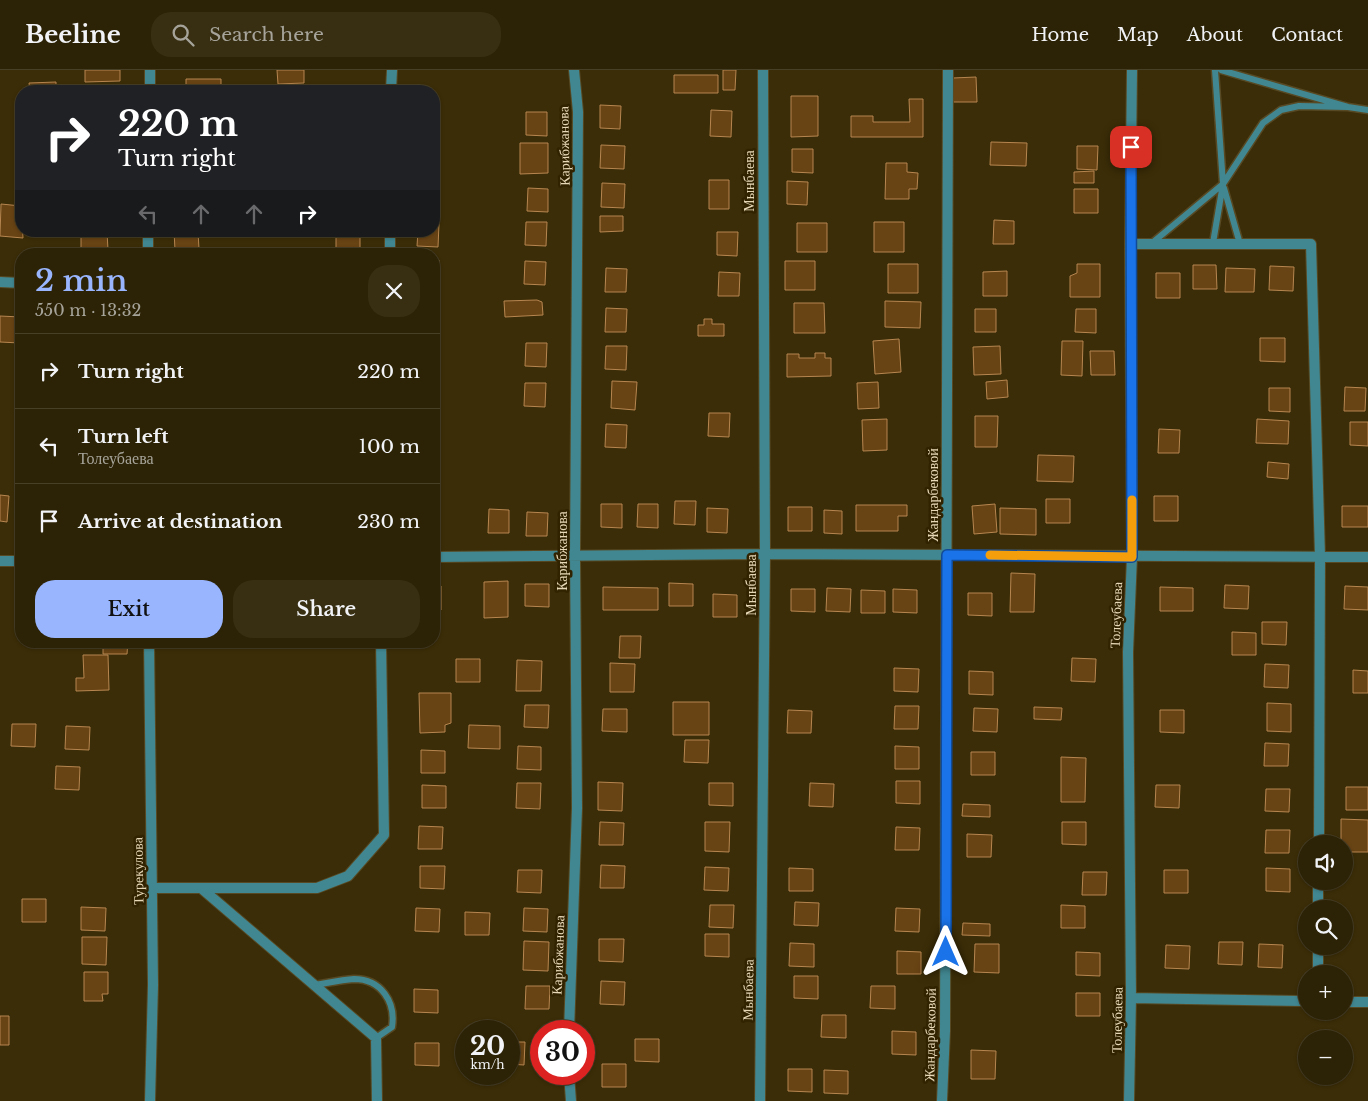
<!DOCTYPE html>
<meta charset="utf-8">
<style>
:root{--surface:#2c2205;--page:#382f13;--text:#f1f3f6;--muted:#a6a49a;--line:#483f27;--accent:#99b5fd}
body{margin:0;font-family:"Libre Baskerville",serif;background:var(--page);color:var(--text);height:100vh;display:flex;flex-direction:column;font-size:19px;white-space:nowrap}
*{box-sizing:border-box;margin:0}
p{font-size:16px;color:var(--muted)}
.icon{flex:none;width:28px;height:28px;fill:none;stroke:currentColor;stroke-width:2;stroke-linecap:round;stroke-linejoin:round}
.map{position:relative;flex:1;overflow:hidden}
.sheet{position:absolute;left:15px;top:178px;width:425px;height:400px;display:flex;flex-direction:column;background:var(--surface);border-radius:20px;box-shadow:0 1px 4px #0004,0 0 0 1px var(--line)}
.sheet>*{flex:none}
.hud{position:absolute;left:15px;top:15px;width:425px;height:152px;border-radius:20px;box-shadow:0 1px 4px #0004,0 0 0 1px var(--line);background:#202124;color:#fff;overflow:hidden}
.controls{position:absolute;left:1298px;top:765px;display:grid;gap:10px}
.controls a{display:grid;place-items:center;width:55px;height:55px;border-radius:50%;background:var(--surface);box-shadow:0 1px 4px #0004,0 0 0 1px var(--line);font-size:25px}
.speed{position:absolute;left:455px;top:950px;display:flex;gap:10px;font-size:25px;font-weight:700;text-align:center}
.speed>*{display:grid;place-content:center;width:65px;height:65px;border-radius:50%;background:var(--surface);box-shadow:0 1px 4px #0004,0 0 0 1px var(--line);line-height:1}
.speed small{font-size:12px;font-weight:400}
.speed .limit{border:8px solid #d22;background:#fff;color:#111}
.pin{position:absolute;display:grid;place-items:center;width:42px;height:42px;color:#fff;margin:-21px;border-radius:10px;box-shadow:0 2px 8px #0006}
.me{position:absolute;width:55px;margin:-28px;rotate:0deg;stroke-linejoin:round;filter:drop-shadow(0 0 4px #0008)}
.turn{display:flex;align-items:center;gap:18px;height:105px;padding:0 20px;font-size:22px}
.turn .icon{width:65px;height:65px;stroke-width:2.5}
.turn b{display:block;font-size:35px;line-height:42px}
.lanes{display:flex;align-items:center;height:48px;padding:0 20px;background:#0003;justify-content:center;gap:25px;direction:ltr}
.lanes .off{opacity:.35}
.round{display:grid;place-items:center;flex:none;width:52px;height:52px;border-radius:20px;background:var(--page)}
.head{display:flex;align-items:center;justify-content:space-between;height:85px;padding:0 20px}
h1{font-size:30px;font-weight:600;line-height:38px;color:var(--accent)}
.button{display:flex;gap:10px;margin-top:auto;padding:10px 20px}
.button a{flex:1;height:58px;border-radius:20px;background:var(--accent);color:#111;font-size:20px;font-weight:600;line-height:58px;text-align:center}
.button a+a{background:var(--page);color:var(--text)}
ul{padding:0;list-style:none}
li{display:flex;align-items:center;gap:15px;height:75px;padding:0 20px;border-top:1px solid var(--line)}
li div{flex:1}
li b{display:block;font-size:19px}
li em{font-style:normal}
header{display:flex;align-items:center;gap:30px;box-sizing:border-box;height:70px;padding:0 25px;background:var(--surface);border-bottom:1px solid var(--line)}
header strong{font-size:24px}
nav{display:flex;gap:28px;margin-inline-start:auto;font-size:18px}
.search{width:350px;height:45px;background:var(--page);display:flex;align-items:center;gap:12px;box-sizing:border-box;padding:0 18px;border-radius:20px;color:var(--muted);font-size:19px}
.map>svg:first-child{display:block}
.building{fill:#684314;stroke:#b78650}
.lines{fill:none;stroke-linecap:round;stroke-linejoin:round}
.lane-casing{stroke:#574923;stroke-width:9}
.street-casing{stroke:#574923;stroke-width:12}
.lane{stroke:#418791;stroke-width:6}
.street{stroke:#418791;stroke-width:10}
.route-casing{stroke:#114b97;stroke-width:12}
.route{stroke:#1a73e8;stroke-width:9}
.slow{stroke:#f59e0b;stroke-width:9}
.labels{text-anchor:middle;dominant-baseline:central;stroke-width:5;stroke-linejoin:round;paint-order:stroke}
.street-label{font-size:14px;fill:#e7d9b7;stroke:#312300}
</style>
<header>
<strong>Beeline</strong>
<div class="search"><svg class="icon" aria-label="search" viewBox="0 0 24 24"><circle cx="10" cy="10" r="6"/><path d="M15 15l6 6"/></svg>Search here</div>
<nav><a>Home</a><a>Map</a><a>About</a><a>Contact</a></nav>
</header>
<div class="map">
<svg width="1368" height="1031" viewBox="0 0 1368 1031">
<rect width="100%" height="100%" fill="#3b2d07"/>
<path class="building" d="M85,0H120V11L85,12Z
M277,0H304V13L278,14Z
M723,0H736L735,20H723Z
M674,5H718V23H674Z
M976,7L977,32H953V8Z
M186,9H221V21H186Z
M56,12V21H30L29,13Z
M791,26H818V66L791,67Z
M909,29H923V67H851V46H873V52H910Z
M600,35L621,36L620,59L600,58Z
M711,40L732,41L731,67L710,66Z
M526,42H547V66L526,65Z
M991,72L1027,73L1026,96L990,95Z
M520,73H548V103L520,104Z
M601,75L625,76L624,99L600,98Z
M1077,76H1098L1097,100L1077,99Z
M792,79H813V103L792,102Z
M886,93H907V102L918,103L917,119H909V129H885Z
M1094,101V113H1074V102Z
M709,110H729V139H709Z
M787,111L808,112L807,135L787,134Z
M602,113L625,114L624,138L601,137Z
M528,118L548,119V142L527,141Z
M1074,119H1098V143H1074Z
M434,120H439L438,144L434,143Z
M1,134L21,136L23,168L0,166Z
M600,146H623V161L600,162Z
M994,150L1014,151V174H993Z
M526,152H547L546,176L525,175Z
M874,152H904V182H874Z
M434,153L439,154L438,177L417,176L418,161H434Z
M797,153H827V182H797Z
M81,161H107L108,180H81Z
M174,161H198L199,179L175,180Z
M717,162H738L737,186L717,185Z
M360,164V184H336V165Z
M434,189L439,190V222H434Z
M525,191L546,192L545,215L524,214Z
M785,191H815V220H785Z
M888,194H918V223H888Z
M1077,194H1100V227H1070V206L1077,203Z
M1193,195H1216L1217,219H1193Z
M1270,196L1294,197L1293,221L1269,220Z
M606,198L627,199L626,222H605Z
M1226,198L1255,199L1254,222H1225Z
M1007,201V226H983V202Z
M719,202L740,203L739,226H718Z
M1156,203H1180V228H1156Z
M537,230L542,232L543,245L505,247L504,231Z
M885,231L921,232L920,258L885,257Z
M794,233H824L825,263H794Z
M606,238L627,239L626,262H605Z
M975,239H996V262H975Z
M1076,239H1096V263L1075,262Z
M0,246L21,247L20,273L0,272Z
M704,249H712V254H724V266H698V255H704Z
M1260,268H1285V292L1260,291Z
M899,269L901,302L875,304L873,271Z
M1062,271H1083L1082,306L1061,305Z
M526,273H547L546,297L525,296Z
M606,276H627L626,300L605,299Z
M1000,276L1001,304L974,305L973,277Z
M434,280H437V303H434Z
M1090,281H1114L1115,305H1091Z
M815,283H825V288H831V306L787,307V284H799V288H815Z
M1007,310L1008,327L987,329L986,312Z
M612,311L637,312L635,340L611,338Z
M878,312L879,338L858,339L857,313Z
M525,313H546L545,337L524,336Z
M1345,317L1366,318L1365,341H1344Z
M1269,318H1290V342L1269,341Z
M434,320H438V343H434Z
M709,343H730L729,367L708,366Z
M975,346H998L997,377H975Z
M887,349V380L863,381L862,350Z
M1257,349L1289,351L1288,374L1256,373Z
M1350,352H1368V376L1350,375Z
M606,354L627,355L626,378L605,377Z
M434,356H439V379H434Z
M1159,359L1180,360L1179,383H1158Z
M1038,385L1074,386L1073,412L1037,411Z
M1268,392L1289,394L1288,409L1267,407Z
M0,425L9,426L7,452L0,451Z
M1154,426H1178V451H1154Z
M1046,429H1070V453H1046Z
M675,431H696L695,455L674,454Z
M601,434H622V458L601,457Z
M638,434H658V458L637,457Z
M995,434L997,462L974,464L972,436Z
M856,435H907V446H898V461H856Z
M1342,436H1368V457H1342Z
M788,437H812V461H788Z
M707,438L728,439L727,463L707,462Z
M1000,438L1036,439V465L1000,464Z
M489,439L509,440V463H488Z
M434,440H439V464H434Z
M824,440L842,441V464L824,463Z
M527,442L548,443L547,466H526Z
M1011,503L1035,504L1034,542H1010Z
M508,511V547L484,548V512Z
M669,513L693,514V536H669Z
M525,514H549V537L525,536Z
M1225,515L1249,516L1248,539L1224,538Z
M434,516H441V540H434Z
M1345,516L1368,517V540L1344,539Z
M603,517L658,518V540H603Z
M1160,517L1193,518V541H1160Z
M827,518L851,519L850,542L826,541Z
M791,519H815V542L791,541Z
M893,519L917,520V543L893,542Z
M861,520L885,521V543H861Z
M968,523H992V546L968,545Z
M713,524L737,525V547H713Z
M1262,552H1287L1286,575L1262,574Z
M1232,562L1256,563V585H1232Z
M620,566H641L640,588H619Z
M103,571H128L127,584H103Z
M83,585H108L109,620L76,621V608H84Z
M1072,588L1096,589L1095,612L1071,611Z
M456,589H480V612H456Z
M517,590L542,591L541,621H516Z
M610,593L635,594L634,622H610Z
M1265,594L1289,595L1288,618L1264,617Z
M894,598L919,599L918,622L894,621Z
M1353,600L1368,601V623H1353Z
M969,601L993,602V625L969,624Z
M419,623H451V653L445,655V662L420,663Z
M673,632H709V665H673Z
M1267,633L1291,634V662L1267,661Z
M525,635H549L548,658L524,657Z
M895,636H919L918,659H894Z
M1034,637L1062,638L1061,650L1034,649Z
M974,638L998,639L997,662L973,661Z
M603,639H627V662L602,661Z
M788,640L812,641L811,663H787Z
M1160,640H1184V663L1160,662Z
M12,654H36L35,677L11,676Z
M469,655L500,656V679L468,678Z
M66,656L90,657L89,680L65,679Z
M685,670H709L708,693L684,692Z
M1265,673L1289,674L1288,696H1264Z
M518,676L541,677V700L517,699Z
M895,676L919,677V699H895Z
M421,680L445,681V703H421Z
M971,682H995V705H971Z
M1061,687L1086,688L1085,732H1061Z
M56,696L80,697L79,720L55,719Z
M896,711H920V734L896,733Z
M598,712L623,713L622,741L598,740Z
M517,713H541L540,739L516,738Z
M709,713H733V736L709,735Z
M810,713L834,714L833,737L809,736Z
M422,715L446,716V738H422Z
M1156,715H1180L1179,738L1155,737Z
M1346,717H1368V740H1346Z
M1266,719H1290L1289,742L1265,741Z
M963,734L990,735V747L962,746Z
M1341,749L1368,750V782H1344V774H1341Z
M600,752L624,753L623,775H599Z
M705,752H730L729,782L705,781Z
M1062,752H1086V775L1062,774Z
M419,756L443,757L442,779H418Z
M896,757L920,758L919,780H895Z
M1266,760H1290L1289,783H1265Z
M967,764L992,765L991,787H967Z
M601,795L625,796L624,818H600Z
M420,796H445L444,819L420,818Z
M705,797L729,798L728,821L704,820Z
M789,798L813,799V821H789Z
M1266,798L1290,799V822L1266,821Z
M518,800H542L541,823L517,822Z
M1164,800H1188V823H1164Z
M1083,802H1107L1106,825H1082Z
M22,829H46V852H22Z
M795,832L819,833L818,856L794,855Z
M710,835H734L733,858L709,857Z
M1061,835L1085,836V858H1061Z
M81,837L106,838L105,861L81,860Z
M416,838L440,839L439,862L415,861Z
M524,838L548,839L547,862L523,861Z
M896,838L920,839L919,862L895,861Z
M465,842L490,843L489,865H465Z
M963,853L990,854V866L962,865Z
M705,864H729V887L705,886Z
M82,867H107L106,895L82,894Z
M599,869H624L623,892L599,891Z
M524,871L549,872L548,901L523,900Z
M1219,872H1243L1242,895L1218,894Z
M790,873L814,874V897L789,896Z
M975,874H999V903L974,902Z
M1259,874L1283,875L1282,898L1258,897Z
M1166,875L1190,876L1189,899L1165,898Z
M897,881L921,882V904H897Z
M1076,882L1100,883V906L1076,905Z
M84,902H108V924H102L103,931H84Z
M794,906H818V929L794,928Z
M601,911L625,912L624,935L600,934Z
M526,916H550L549,939H525Z
M871,916H895V939L870,938Z
M414,919L438,920V943L414,942Z
M1076,923H1100V946H1076Z
M822,945H846V968L821,967Z
M0,946H9V975H0Z
M892,961L916,962V985L892,984Z
M635,969H659V992L635,991Z
M509,972H525L524,995L509,994Z
M415,973H439V996L415,995Z
M971,980L996,981L995,1009H971Z
M602,994H626V1017H602Z
M788,999H812V1022L788,1021Z
M824,1000L848,1001V1024L824,1023Z"/>
<g class="lines">
<defs>
<path id="lane" d="M1221,0L1348,37L1368,40
M1224,118L1240,174
M1152,173L1223,114L1263,53L1281,40L1299,36L1348,37
M1213,173L1223,114L1215,0
M314,915C327,913 341,910 354,909C381,909 396,932 392,957L376,968"/>
<path id="street" d="M150,0V21
M391,21L392,0
M1130,174H1311L1320,486L1319,774
M148,184V161
M390,184V161
M0,212L21,213
M434,487L765,484L1368,487
M0,491H21
M149,571L153,915L150,1031
M152,818H317L348,806L384,765L381,571
M201,818L376,968L377,1031
M1318,839V811
M1318,904V876
M1131,928L1303,931L1306,926
M1344,932H1368
M569,961L577,738L575,485L578,42L574,0
M569,1004L571,1031
M760,1031L765,484L763,0
M942,1031L945,961L948,0
M1129,1031L1131,928L1128,582L1132,487L1130,174L1132,0"/>
</defs>
<use href="#lane" class="lane-casing"/>
<use href="#street" class="street-casing"/>
<use href="#lane" class="lane"/>
<use href="#street" class="street"/>
</g>
<g class="lines">
<defs>
<path id="route" d="M946,882L947,485L1132,487L1131,77"/>
</defs>
<use href="#route" class="route-casing"/>
<use href="#route" class="route"/>
<path class="slow" d="M990,485L1132,487V430"/>
</g>
<g class="labels">
<g class="street-label">
<text transform="translate(564 76) rotate(-91)">Карибжанова</text>
<text transform="translate(749 111) rotate(-90)">Мынбаева</text>
<text transform="translate(933 425) rotate(-90)">Жандарбековой</text>
<text transform="translate(562 481) rotate(-90)">Карибжанова</text>
<text transform="translate(751 515) rotate(-90)">Мынбаева</text>
<text transform="translate(1116 545) rotate(-88)">Толеубаева</text>
<text transform="translate(138 801) rotate(-91)">Турекулова</text>
<text transform="translate(558 885) rotate(-88)">Карибжанова</text>
<text transform="translate(748 920) rotate(-89)">Мынбаева</text>
<text transform="translate(1117 950) rotate(-89)">Толеубаева</text>
<text transform="translate(930 965) rotate(-89)">Жандарбековой</text>
</g>
</g>
</svg>
<div class="controls">
<a><svg class="icon" aria-label="sound" viewBox="0 0 24 24"><path d="M4 9h4l5-4v14l-5-4H4zM17 9q2 3 0 6"/></svg></a>
<a><svg class="icon" aria-label="search" viewBox="0 0 24 24"><circle cx="10" cy="10" r="6"/><path d="M15 15l6 6"/></svg></a>
<a>+</a>
<a>−</a>
</div>
<div class="speed"><div>20<small>km/h</small></div><div class="limit">30</div></div>
<div class="pin" style="left:1131px;top:77px;background:#d93025"><svg class="icon" aria-label="arrive" viewBox="0 0 24 24"><path d="M6 21V4h12l-3 4 3 4H6"/></svg></div>
<svg class="me" style="left:946px;top:882px" viewBox="-20 -20 40 40"><path d="M0-17L14 15 0 8-14 15z" fill="#1a73e8" stroke="#fff" stroke-width="4"/></svg>
<div class="hud">
<div class="turn"><svg class="icon" aria-label="right" viewBox="0 0 24 24"><path d="M7 20v-9h11M14 6l5 5-5 5"/></svg><div><b>220 m</b>Turn right</div></div>
<div class="lanes"><svg class="icon off" aria-label="left" viewBox="0 0 24 24"><path d="M17 20v-9H6M10 6l-5 5 5 5"/></svg><svg class="icon off" aria-label="ahead" viewBox="0 0 24 24"><path d="M12 20V5M6 11l6-6 6 6"/></svg><svg class="icon off" aria-label="ahead" viewBox="0 0 24 24"><path d="M12 20V5M6 11l6-6 6 6"/></svg><svg class="icon" aria-label="right" viewBox="0 0 24 24"><path d="M7 20v-9h11M14 6l5 5-5 5"/></svg></div>
</div>
<section class="sheet">
<div class="head"><div><h1>2 min</h1><p>550 m · 13:32</p></div><a class="round"><svg class="icon" aria-label="close" viewBox="0 0 24 24"><path d="M6 6l12 12M18 6L6 18"/></svg></a></div>
<ul>
<li><svg class="icon" aria-label="right" viewBox="0 0 24 24"><path d="M7 20v-9h11M14 6l5 5-5 5"/></svg><div><b>Turn right</b></div><em>220 m</em></li>
<li><svg class="icon" aria-label="left" viewBox="0 0 24 24"><path d="M17 20v-9H6M10 6l-5 5 5 5"/></svg><div><b>Turn left</b><p>Толеубаева</p></div><em>100 m</em></li>
<li><svg class="icon" aria-label="arrive" viewBox="0 0 24 24"><path d="M6 21V4h12l-3 4 3 4H6"/></svg><div><b>Arrive at destination</b></div><em>230 m</em></li>
</ul>
<div class="button"><a>Exit</a><a>Share</a></div>
</section>
</div>
